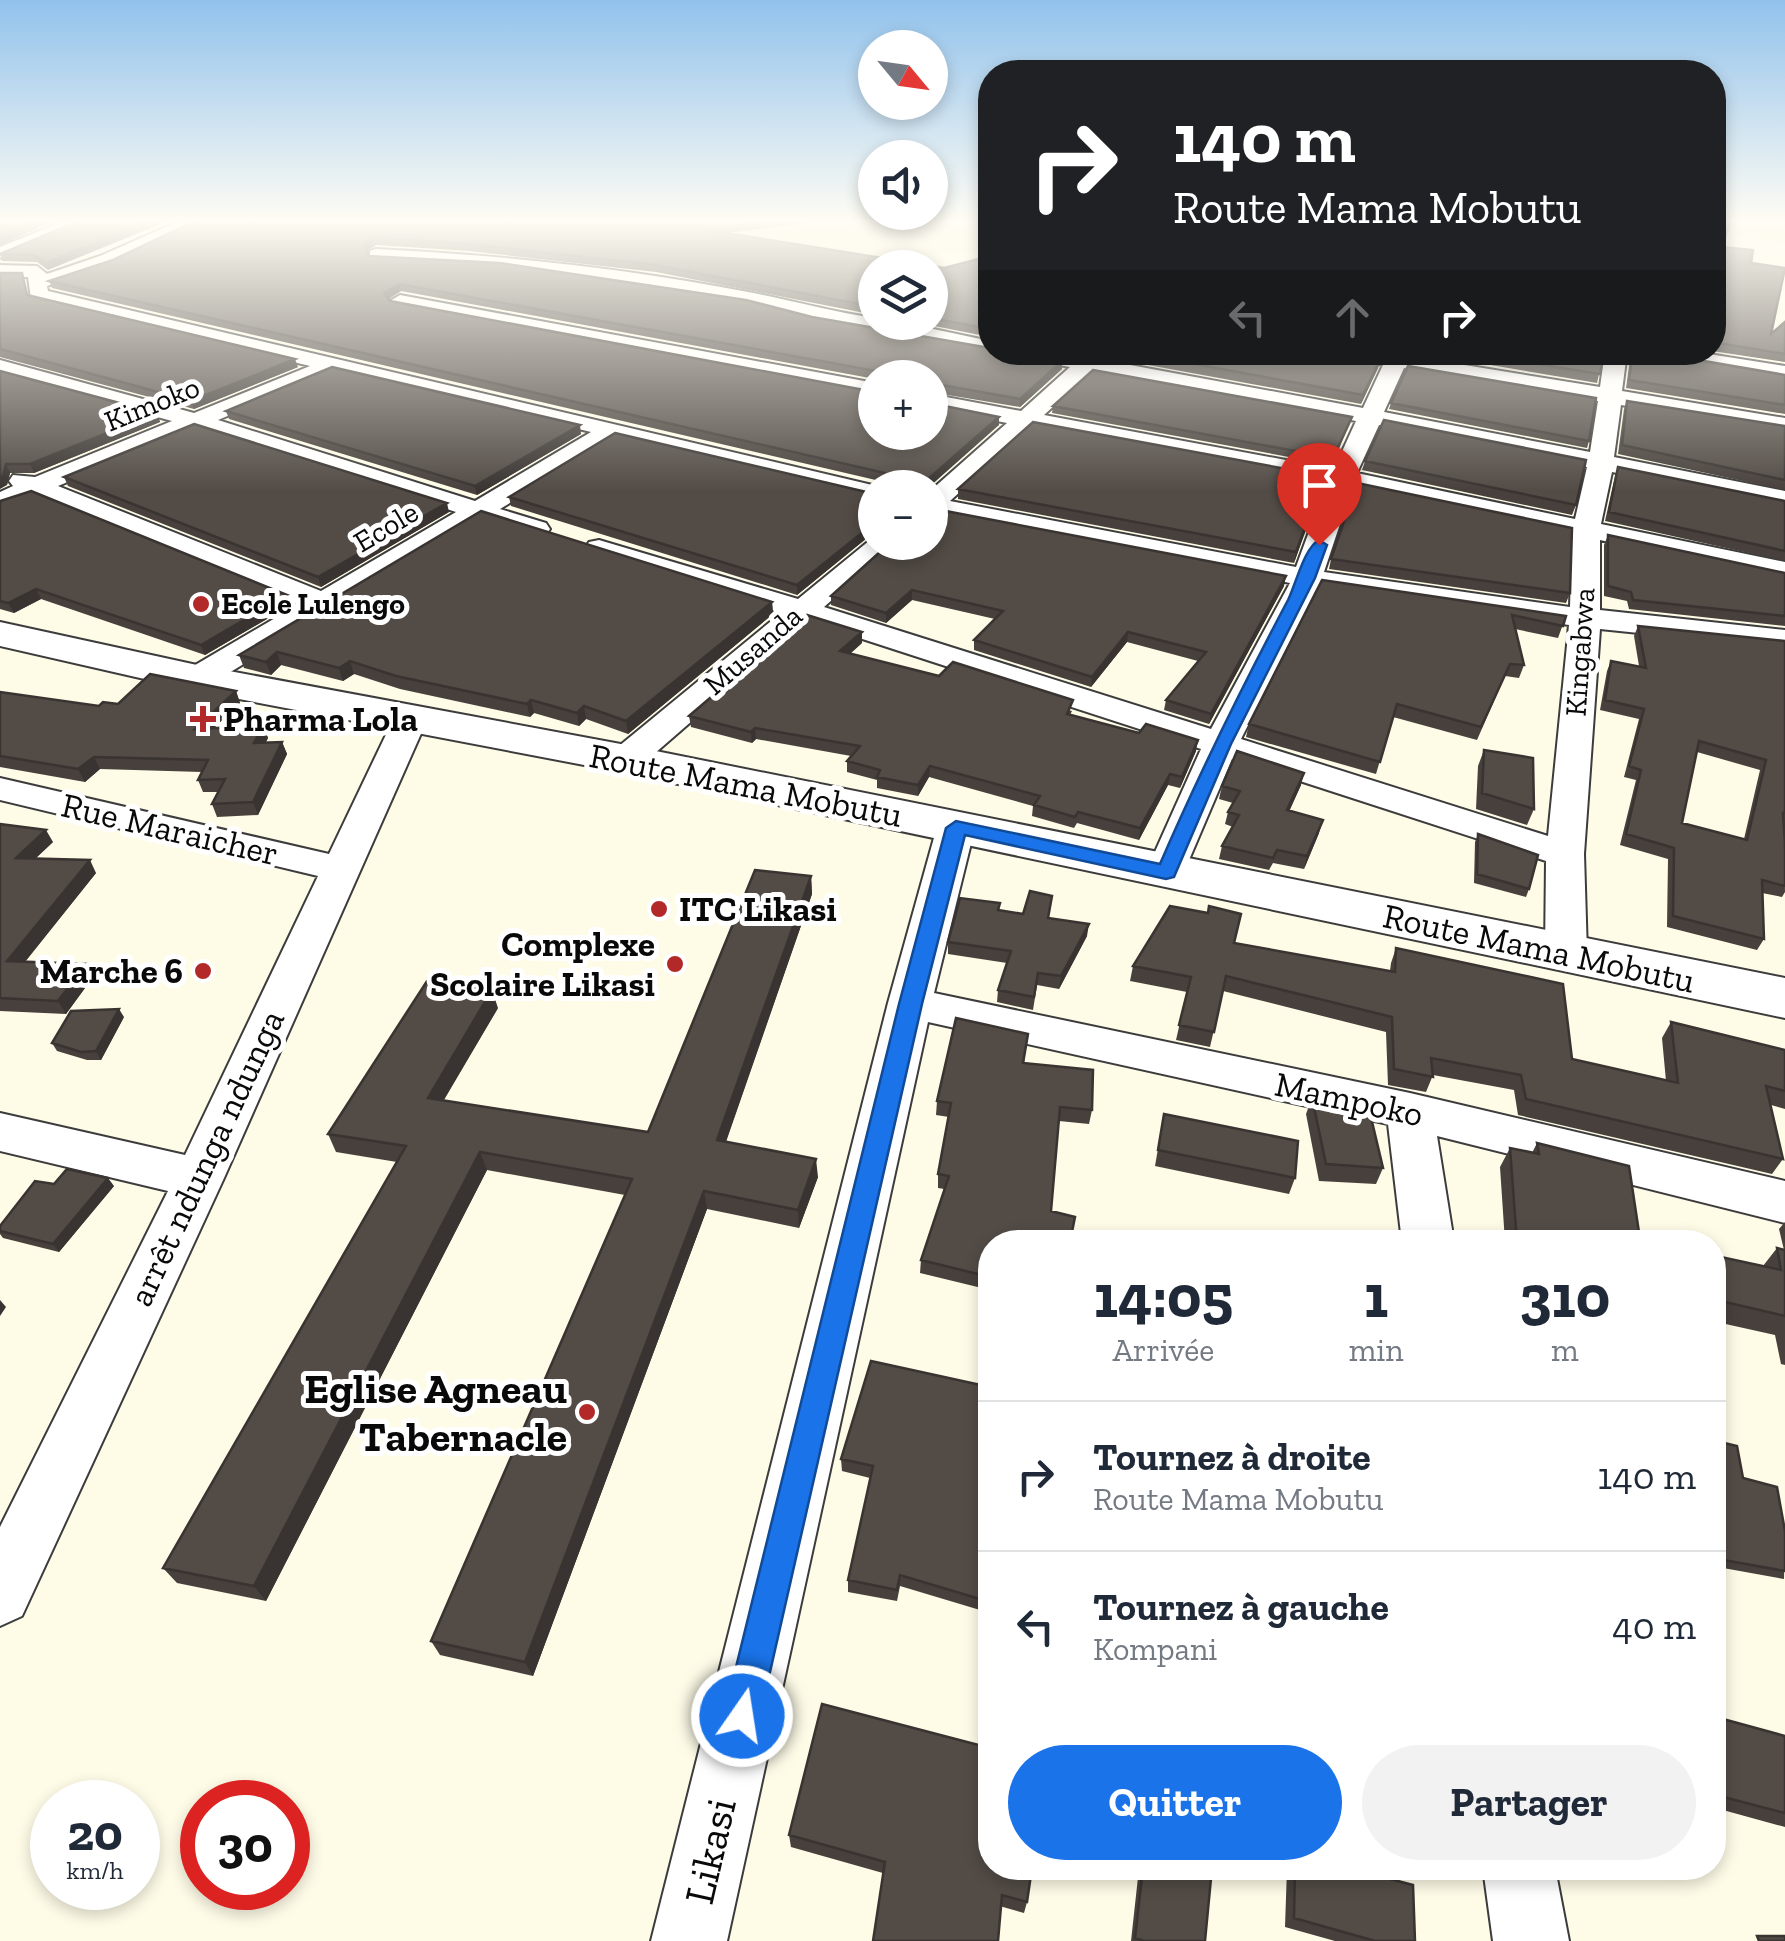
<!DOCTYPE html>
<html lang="fr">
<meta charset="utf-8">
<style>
:root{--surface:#fff;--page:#f2f2f3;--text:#1f2937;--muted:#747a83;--line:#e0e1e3;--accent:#1a73e8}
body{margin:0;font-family:"Zilla Slab",serif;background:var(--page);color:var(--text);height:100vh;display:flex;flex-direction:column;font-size:38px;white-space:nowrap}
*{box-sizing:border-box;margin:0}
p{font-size:32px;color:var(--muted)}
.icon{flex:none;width:55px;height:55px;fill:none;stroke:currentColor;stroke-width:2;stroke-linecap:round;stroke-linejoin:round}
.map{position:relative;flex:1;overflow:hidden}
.panel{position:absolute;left:978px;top:1230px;width:748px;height:650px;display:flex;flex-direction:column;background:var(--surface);border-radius:40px;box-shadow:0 5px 15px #0003}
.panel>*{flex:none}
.guide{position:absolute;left:978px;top:60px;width:748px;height:305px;border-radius:40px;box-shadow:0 5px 15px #0003;background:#202124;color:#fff;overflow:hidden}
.needle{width:65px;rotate:119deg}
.fabs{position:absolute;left:858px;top:30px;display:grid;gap:20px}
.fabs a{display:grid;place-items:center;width:90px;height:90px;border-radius:50%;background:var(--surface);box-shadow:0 5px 15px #0003;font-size:50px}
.speed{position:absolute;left:30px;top:1780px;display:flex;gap:20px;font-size:50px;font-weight:700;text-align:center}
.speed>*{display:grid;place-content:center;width:130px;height:130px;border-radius:50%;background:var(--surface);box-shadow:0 5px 15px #0003;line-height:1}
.speed small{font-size:25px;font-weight:400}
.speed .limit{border:15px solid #d22;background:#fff;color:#111}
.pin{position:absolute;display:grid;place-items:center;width:85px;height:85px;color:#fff;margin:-102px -42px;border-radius:50% 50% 50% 0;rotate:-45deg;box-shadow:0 0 10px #0007}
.pin .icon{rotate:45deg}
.me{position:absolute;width:110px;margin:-55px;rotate:13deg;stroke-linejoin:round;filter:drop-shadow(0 0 8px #0008)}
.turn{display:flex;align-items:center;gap:35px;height:210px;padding:0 30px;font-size:45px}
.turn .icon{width:130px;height:130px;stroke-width:2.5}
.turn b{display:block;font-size:70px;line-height:85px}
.lanes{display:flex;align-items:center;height:95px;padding:0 30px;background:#0003;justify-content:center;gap:50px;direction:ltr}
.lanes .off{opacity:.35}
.eta{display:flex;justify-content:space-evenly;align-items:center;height:170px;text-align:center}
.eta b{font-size:60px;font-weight:800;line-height:70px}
.action{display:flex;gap:20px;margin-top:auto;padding:20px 30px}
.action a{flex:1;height:115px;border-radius:60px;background:var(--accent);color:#fff;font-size:40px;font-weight:800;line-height:115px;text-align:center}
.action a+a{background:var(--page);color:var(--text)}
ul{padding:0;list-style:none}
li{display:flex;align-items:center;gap:30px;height:150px;padding:0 30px;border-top:2px solid var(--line)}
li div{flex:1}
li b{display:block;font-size:38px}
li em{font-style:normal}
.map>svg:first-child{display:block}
.farmland{fill:#f2f1c9}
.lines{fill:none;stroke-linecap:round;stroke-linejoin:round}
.minor-casing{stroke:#3c3c3c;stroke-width:4}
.tertiary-casing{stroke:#3c3c3c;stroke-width:4}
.minor{fill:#fff;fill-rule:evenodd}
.tertiary{fill:#fff;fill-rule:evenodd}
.wall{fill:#47403c;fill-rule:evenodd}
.shaded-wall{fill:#393431}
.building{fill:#524b46;stroke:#393431;stroke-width:2.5;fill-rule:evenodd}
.route{fill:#1a73e8;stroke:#114b97;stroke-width:2.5}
.poi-dot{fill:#b32828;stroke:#fff;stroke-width:4}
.labels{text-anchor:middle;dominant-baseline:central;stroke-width:10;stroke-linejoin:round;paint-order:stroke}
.far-street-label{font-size:30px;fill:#090909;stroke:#fff}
.far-poi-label{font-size:30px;font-weight:bold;fill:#090909;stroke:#fff;text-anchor:start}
.poi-label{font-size:35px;font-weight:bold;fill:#090909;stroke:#fff;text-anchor:start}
.street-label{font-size:35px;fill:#090909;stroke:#fff}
.near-poi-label{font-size:42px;font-weight:bold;fill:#090909;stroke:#fff;text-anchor:end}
.near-street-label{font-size:42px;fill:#090909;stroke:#fff}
</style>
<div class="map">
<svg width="1785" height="1941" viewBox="0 0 1785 1941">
<rect width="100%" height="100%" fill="#fefbe7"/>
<path class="farmland" d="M418,219H990V250L814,263Z
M1712,219H1785V244L1713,232Z"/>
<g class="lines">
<defs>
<path id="minor" d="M69,219H93L0,258V247Z
M184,219H207L114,264L47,286L48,291L885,488H875V500L616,438L500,509L546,523L550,529L546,535L536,537L481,520L209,685H185L181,678L185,671L299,604L35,496L0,509V492L13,486L9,481L13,475L35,477L172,421L0,374V360L194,413L310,366L31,299L28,277H0V265L37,266L47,274L100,256ZM334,371L591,432L475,501L218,420ZM197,429L456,512L321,591L58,486Z
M376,249C500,255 625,268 748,292C791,300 832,312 875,318V322L905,323L990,341V352H994L990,353L813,321L747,304L502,267L370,259V251Z
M400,295L875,383V397L393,305L390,301Z
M1011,352L1082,357L1087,352H1110L1103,360L1363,408L1383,365L1338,357L1336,352H1411L1409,356L1600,387L1605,352H1627L1622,391L1785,418V432L1621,405L1614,457L1785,491V507L1612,472L1601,524L1785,562V580L1600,540V610L1785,630V648L1600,629L1584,854L1587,954L1581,964L1566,968L1551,964L1545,954L1546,861L1232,759L1180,881L1166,885L1152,881L1146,872L1201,749L807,621L639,767L626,770L613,767L608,759L613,751L781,613L589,554L585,548L589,542L599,540L798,599L875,536V542H897L824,607L1211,729L1290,583L930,513V491L1007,423L930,408V394L1021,411L1070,367L1013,357ZM1404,368L1598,401L1590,452L1384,412ZM1091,372L1356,421L1334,469L1044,415ZM1379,425L1587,467L1575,519L1357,473ZM1031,427L1327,483L1296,567L950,501ZM1352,488L1572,535L1570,607L1324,572ZM1317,588L1569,625L1548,836L1241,739Z
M1641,352H1696L1785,366V380L1651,358Z
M410,710L422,713L427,720L224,1178L22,1616L0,1626V1527L168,1191L0,1151V1113L185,1155L318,876L0,800V778L329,854L393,720L398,713Z
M956,815L969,819L975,827L934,993L1410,1093L1785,1181V1223L1437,1136L1454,1242H1402L1388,1124L928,1022L727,1941H651L888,1003L937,827L943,819Z
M1483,1868H1555L1569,1941H1493Z"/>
<path id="tertiary" d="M0,622L197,665L626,745L1785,978V1018L626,773L197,691L0,646Z"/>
</defs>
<use href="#minor" class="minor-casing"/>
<use href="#tertiary" class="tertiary-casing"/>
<use href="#minor" class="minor"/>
<use href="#tertiary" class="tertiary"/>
</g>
<path class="wall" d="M83,219L48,270L37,262L2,261L0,254Z
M199,219L727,233L944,268L990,256V337L914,322H930V268H875V315L656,272L469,251L376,245L367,251L368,256L812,317L1062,361V369L1020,407L930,392V378H875V379L401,291L389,299L390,301L999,425L880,481L52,288L49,281L113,260Z
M1712,219L1722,247L1751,263L1771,334L1785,322V362L1712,351Z
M0,273H22L28,295L298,367L194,409L0,357Z
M1111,352H1339L1380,360L1378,368L1361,404L1110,358Z
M1414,352H1604L1597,383Z
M1631,352H1652L1785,375V414L1626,388Z
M0,371L157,413L160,422L34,473H10L7,485Z
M1627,401L1785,426V490L1618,454L1624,409Z
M1391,403L1589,441L1587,448L1389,409Z
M1053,406L1352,417L1332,465L1052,413Z
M226,411L581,434L477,495L229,419Z
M1365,461L1576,505L1572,515L1362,470Z
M1618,467L1785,501V561L1605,521L1615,476Z
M1324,476L1294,563L958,499V489Z
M64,477L449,512L321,587L68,486Z
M875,494V533H873L797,595L511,506L509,497Z
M0,501L287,595L291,605L205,655L41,599L14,613L0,609Z
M1608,535L1785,573V626L1629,609L1627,601L1604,596V545Z
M891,542L1284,586L1209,724L1164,710L1166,700L1198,661L1127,642L1091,687L974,650V640L995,619L912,600L886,623L831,605V596Z
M1331,559L1570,593L1566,603L1329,569Z
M1322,580L1566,616L1558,638L1515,629L1524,665L1519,678L1505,676L1477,740L1393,717L1376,774L1246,737L1249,724Z
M772,602L773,614L628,734L586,719L579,726L534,713L530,717L400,689L354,674L343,681L281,665L271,675L244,668L239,655Z
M1638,626L1785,641V826L1784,825L1785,892L1782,897L1762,893L1764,939L1757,950L1667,927L1668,859L1620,845L1636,780L1624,777L1639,719L1600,710L1607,671L1611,661L1639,666L1634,636ZM1697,752L1760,770L1744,839L1682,823Z
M862,643L850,654L1072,711L1070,715L1196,751L1180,788L1168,785L1139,840L1077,823L1074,828L1032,816L1033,806L929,777L918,796L877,788V780L847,772V761L851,756L756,739L752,743L691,727L689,716Z
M236,691L240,703L214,728L263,726L268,738L265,743L282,742L287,754L258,815L217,817L212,804L218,792H203L198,780L202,772L100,769L85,782L0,767V692L99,706Z
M1484,750L1534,809L1527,825L1476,809L1478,766Z
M1301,785L1289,811L1319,833L1304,869L1273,863L1269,870L1219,859L1222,846L1233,827L1225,824L1228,812L1233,803L1219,799L1222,786Z
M0,824L53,842L36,858L96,873L25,962L86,964L93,977L66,1014L0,1011Z
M1478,834L1529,889L1526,897L1474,883L1475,842Z
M811,876L812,894L726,1142L818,1177L799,1228L707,1209L533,1676L440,1655L431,1641L625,1195L487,1170L266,1601L177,1583L163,1568L397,1162L336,1152L328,1134L498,1008L444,1100L648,1132Z
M1000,903L999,910L1049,918L1087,936L1059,989L1037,985L1033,1010L997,1002L998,990L1007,963L948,954V942Z
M1234,943L1390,971L1391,963L1396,948L1572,1059L1666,1081L1662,1038L1671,1022L1785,1050V1109L1771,1105L1783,1159L1772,1174L1518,1115L1514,1090L1433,1075L1426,1092L1388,1085L1386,1032L1223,991L1210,1047L1176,1040L1187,992L1130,981L1133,966Z
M124,1017L101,1060H87L57,1051L52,1043Z
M1028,1034L1024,1063L1092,1110L1089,1124L1059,1121L1051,1211L1075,1217L1071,1242H990V1290L920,1273L921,1260L944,1189L938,1188V1174L949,1117L936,1115L937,1101Z
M1312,1098L1383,1168L1376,1184L1319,1181L1306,1114Z
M1164,1114L1295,1178L1289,1194L1155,1166Z
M1537,1143L1640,1239L1654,1242H1505L1500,1167L1510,1148L1532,1153Z
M54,1184L114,1186L59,1252L3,1238L0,1234V1226Z
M1785,1222V1365L1781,1364L1775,1335L1712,1321V1255L1763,1266L1777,1248L1784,1250L1779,1229Z
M990,1387V1613L900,1586L897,1601L848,1592V1580L870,1478L842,1471L841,1459Z
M1712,1440L1785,1531L1784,1579L1712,1566Z
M1712,1716L1785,1736V1827L1712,1807Z
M789,1835L1027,1902L1024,1913L791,1847Z
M1139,1868H1212L1205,1941H1131Z
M1287,1868H1349L1415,1941H1335L1285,1927Z"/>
<path class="shaded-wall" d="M41,219H59L0,245V237Z
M154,219H173L48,270L45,263Z
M780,219H835L703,236L702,229Z
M374,238L376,245L366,251L364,244Z
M399,284L401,291L386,300L384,293Z
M295,359L298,367L194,409L191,401Z
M1380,360L1378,368L1361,404L1363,395Z
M1062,361V369L1020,407V399Z
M157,413L160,422L34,473L30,464Z
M999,417V425L928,488V479Z
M580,425L581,434L477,495L475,486Z
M6,464L10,473L7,485L0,489V477Z
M1324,476L1322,486L1294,563L1296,552Z
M447,503L449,512L321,587L318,577Z
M873,524V533L797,595V585Z
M1286,576L1284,586L1209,724L1211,714Z
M36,589L41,599L14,613L8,603Z
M912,590V600L886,623V613Z
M287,595L291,605L205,655L201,645Z
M772,602L773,614L628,734L626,721Z
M862,632V643L840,662V651Z
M1128,632L1127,642L1091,687L1092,677Z
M277,652L281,665L271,675L266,662Z
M350,661L354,674L343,681L339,668Z
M236,691L240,703L200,741L195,729Z
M531,700L534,713L530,717L527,704Z
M584,706L586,719L579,726L577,713Z
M263,726L268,738L259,756L254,743Z
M755,728L756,739L752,743L751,732Z
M1198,740L1196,751L1180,788L1182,777Z
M282,742L287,754L258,815L253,802Z
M94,757L100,769L85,782L78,769Z
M930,766L929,777L918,796V785Z
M1304,773L1301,785L1284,823L1287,810Z
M1170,774L1168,785L1139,840L1140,828Z
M1323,820L1319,833L1304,869L1307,856Z
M46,830L53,842L23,870L16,858Z
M90,860L96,873L15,974L7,961Z
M811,876L812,894L720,1158L717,1140Z
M1089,924L1087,936L1059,989L1061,976Z
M86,964L93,977L66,1014L58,1001Z
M492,990L498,1008L434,1116L428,1098Z
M119,1009L124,1017L101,1060L96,1051Z
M480,1152L487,1170L266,1601L254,1586Z
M816,1159L818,1177L799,1228L798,1210Z
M108,1178L114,1186L59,1252L53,1244Z
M704,1191L707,1209L533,1676L525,1662Z
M0,1300L6,1307L0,1316Z"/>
<path class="building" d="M0,219H41L0,237Z
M83,219H154L45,263L34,255L0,254Z
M199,219H780L702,229L944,268L990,256V329L930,318V268H875V307L655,265L468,244L374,238L364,244L368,256L500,263L746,300L812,317L990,348V352H1013L1062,361L1020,399L930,383V378H877L876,371L399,284L384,293L390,301L875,392V432H930V403L999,417L928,479V488H879V482L887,479L885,473L49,281L113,260Z
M1712,219H1731L1722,247L1753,250L1751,263L1785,268L1771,334L1785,322V354L1712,342Z
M0,273H22L27,295L295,359L191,401L0,349Z
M1128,352H1339L1380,360L1363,395Z
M1463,352H1604L1600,374Z
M1633,352H1652L1785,375V405L1629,380Z
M1408,366L1596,398L1589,441L1391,403Z
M332,367L580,425L475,486L226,411Z
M1093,370L1352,417L1333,458L1053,406Z
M0,371L157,413L30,464H6L3,476L0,477Z
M1627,401L1785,426V480L1622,445Z
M1384,420L1586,460L1576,505L1365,461Z
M1033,422L1324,476L1296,552L958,489Z
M194,424L447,503L318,577L64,477Z
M615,433L875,494V524H873L797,585L509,497Z
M1618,467L1785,501V551L1609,512Z
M1357,483L1572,528L1570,593L1331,559Z
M31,491L287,595L201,645L36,589L8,603L0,601V501Z
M930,508L1286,576L1211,714L1166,700L1206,652L1128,632L1092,677L974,640L1003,611L912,590L886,613L831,596L891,542H930Z
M481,511L772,602L626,721L584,706L577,713L531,700L527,704L396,676L350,661L339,668L277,652L266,662L239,655Z
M1608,535L1785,573V616L1633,600L1631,592L1608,586Z
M1322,580L1566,616L1563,626L1512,615L1524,665L1510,664L1481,727L1397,704L1380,762L1249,724Z
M807,615L862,632L840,651L939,676L953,662L1073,700L1067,714L1139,733L1146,724L1198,740L1182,777L1170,774L1140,828L1078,812L1075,817L1034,805L1040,796L930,766L918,785L877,777L880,770L847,761L860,746L755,728L751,732L689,716Z
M1638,626L1785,641V813H1783L1785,843V886L1762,880L1764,939L1673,916L1674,848L1626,834L1641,770L1629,766L1644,709L1605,700L1611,661L1646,668ZM1699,741L1766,760L1747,840L1682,823Z
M150,674L236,691L195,729L263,726L254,743L282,742L253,802L212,804L225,779L198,780L208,760L94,757L78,769L0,756V692L99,706L103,702L118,704Z
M1484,750L1533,758L1534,809L1482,793Z
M1237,751L1304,773L1287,810L1323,820L1307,856L1277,850L1273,858L1222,846L1239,815L1228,812L1240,791L1222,786Z
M0,824L46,830L16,858L90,860L7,961L86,964L58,1001L0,998Z
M1478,834L1538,855L1529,889L1477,874Z
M755,870L811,876L717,1140L816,1159L798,1210L704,1191L525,1662L431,1641L632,1179L480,1152L254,1586L163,1568L406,1146L328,1134L427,981L492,990L428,1098L648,1132Z
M1030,891L1052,896L1048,918L1089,924L1061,976L1038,973L1034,997L998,990L1011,951L948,942L960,898L1000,903L998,910L1023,914Z
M1170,906L1208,913L1209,906L1241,914L1234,943L1395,972L1396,948L1563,984L1572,1059L1678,1083L1671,1022L1785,1050V1091L1766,1086L1783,1159L1526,1099L1521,1075L1431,1058L1433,1077L1394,1069L1392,1017L1226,976L1214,1032L1179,1025L1191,977L1133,966Z
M119,1009L96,1051L81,1052L52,1043L71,1011Z
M956,1018L1028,1034L1023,1063L1093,1070L1092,1110L1060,1107L1051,1211L1075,1217L1070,1242H990V1277L921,1260L949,1176L938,1174L951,1103L937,1101Z
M1312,1098L1368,1105L1383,1168L1326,1164Z
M1164,1114L1298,1141L1295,1178L1158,1150Z
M1537,1143L1629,1166L1640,1239L1654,1242H1517L1510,1148L1539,1154Z
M67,1169L108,1178L53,1244L0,1231V1226L35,1181L54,1184Z
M1777,1248L1785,1250V1316L1712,1299V1255L1781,1270Z
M871,1361L990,1387V1602L900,1575L897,1590L848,1580L873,1466L841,1459Z
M1712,1440L1737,1446L1743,1478L1777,1487L1785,1531V1571L1712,1558Z
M822,1704L990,1748V1868H1032L1027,1902L1002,1895L998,1941H873L885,1862L789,1835Z
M1712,1716L1785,1736V1813L1712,1794Z
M1143,1868H1212L1205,1941H1144L1135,1938Z
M1295,1868H1349L1413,1885L1415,1941H1375L1294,1918Z
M1757,1936H1785V1941H1759Z"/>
<linearGradient id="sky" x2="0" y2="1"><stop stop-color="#91c2ec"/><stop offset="0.45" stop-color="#fffdf4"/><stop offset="1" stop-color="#fffdf4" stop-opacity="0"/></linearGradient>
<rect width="1785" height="491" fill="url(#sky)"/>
<path class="route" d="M1319,540L1327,545L1315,578L1231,744L1174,877L1166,879L965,835L922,1004L760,1716L755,1729L742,1734L729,1729L724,1716L899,1004L946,828L956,821L1160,864C1199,774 1242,687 1288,600C1296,584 1304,548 1319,540Z"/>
<g class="poi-dot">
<circle cx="201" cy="604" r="10"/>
<path d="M198 704h10v10h10v10h-10v10h-10v-10h-10v-10h10z"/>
<circle cx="659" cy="909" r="10"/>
<circle cx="675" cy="964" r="10"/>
<circle cx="203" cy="971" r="10"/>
<circle cx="587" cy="1412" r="10"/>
</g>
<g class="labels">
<g class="far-street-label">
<text transform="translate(152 404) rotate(-22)">Kimoko</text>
<text transform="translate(386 527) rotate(-31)">Ecole</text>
<text transform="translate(753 650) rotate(-41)">Musanda</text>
<text transform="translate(1580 652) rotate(-86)">Kingabwa</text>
</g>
<g class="far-poi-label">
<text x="221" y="604">Ecole Lulengo</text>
</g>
<g class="poi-label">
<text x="223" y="719">Pharma Lola</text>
<text x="679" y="909">ITC Likasi</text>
<text x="655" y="944" text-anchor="end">Complexe<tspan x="655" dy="40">Scolaire Likasi</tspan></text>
<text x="183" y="971" text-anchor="end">Marche 6</text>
</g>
<g class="street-label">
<text transform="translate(746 785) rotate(11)">Route Mama Mobutu</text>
<text transform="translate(170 829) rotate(13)">Rue Maraicher</text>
<text transform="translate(1539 948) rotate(12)">Route Mama Mobutu</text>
<text transform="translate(1349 1099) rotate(12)">Mampoko</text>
<text transform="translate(206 1158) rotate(-65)">arrêt ndunga ndunga</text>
</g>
<g class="near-poi-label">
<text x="567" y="1388">Eglise Agneau<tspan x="567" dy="48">Tabernacle</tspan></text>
</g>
<g class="near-street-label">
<text transform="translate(710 1851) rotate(-77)">Likasi</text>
</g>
</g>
</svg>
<div class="fabs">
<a><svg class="needle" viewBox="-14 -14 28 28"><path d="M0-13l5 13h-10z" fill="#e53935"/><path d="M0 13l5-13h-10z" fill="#747a83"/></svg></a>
<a><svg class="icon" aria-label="sound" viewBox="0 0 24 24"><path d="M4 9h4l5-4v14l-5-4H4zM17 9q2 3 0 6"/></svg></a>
<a><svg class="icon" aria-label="layers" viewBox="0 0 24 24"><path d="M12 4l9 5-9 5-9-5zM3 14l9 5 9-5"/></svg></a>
<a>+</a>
<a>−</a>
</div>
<div class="speed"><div>20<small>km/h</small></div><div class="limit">30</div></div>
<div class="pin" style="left:1319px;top:545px;background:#d93025"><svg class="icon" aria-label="arrive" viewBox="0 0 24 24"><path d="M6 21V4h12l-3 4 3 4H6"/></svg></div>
<svg class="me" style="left:742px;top:1716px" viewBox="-20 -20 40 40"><circle r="17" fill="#1a73e8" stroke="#fff" stroke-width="3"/><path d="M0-11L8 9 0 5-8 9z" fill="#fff"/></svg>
<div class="guide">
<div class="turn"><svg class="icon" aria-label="right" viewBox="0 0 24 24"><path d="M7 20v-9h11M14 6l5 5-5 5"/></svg><div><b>140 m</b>Route Mama Mobutu</div></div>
<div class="lanes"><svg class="icon off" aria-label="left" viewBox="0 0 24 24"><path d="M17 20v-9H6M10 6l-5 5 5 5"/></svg><svg class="icon off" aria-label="ahead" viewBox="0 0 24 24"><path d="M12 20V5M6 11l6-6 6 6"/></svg><svg class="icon" aria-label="right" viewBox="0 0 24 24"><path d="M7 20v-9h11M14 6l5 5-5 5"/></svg></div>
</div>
<section class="panel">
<div class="eta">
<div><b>14:05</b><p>Arrivée</p></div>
<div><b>1</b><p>min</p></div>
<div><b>310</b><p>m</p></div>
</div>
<ul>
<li><svg class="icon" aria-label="right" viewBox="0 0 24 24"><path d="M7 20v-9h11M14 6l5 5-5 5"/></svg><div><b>Tournez à droite</b><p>Route Mama Mobutu</p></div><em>140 m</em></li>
<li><svg class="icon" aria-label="left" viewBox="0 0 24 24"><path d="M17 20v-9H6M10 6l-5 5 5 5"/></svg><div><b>Tournez à gauche</b><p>Kompani</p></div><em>40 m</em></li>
</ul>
<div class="action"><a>Quitter</a><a>Partager</a></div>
</section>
</div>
